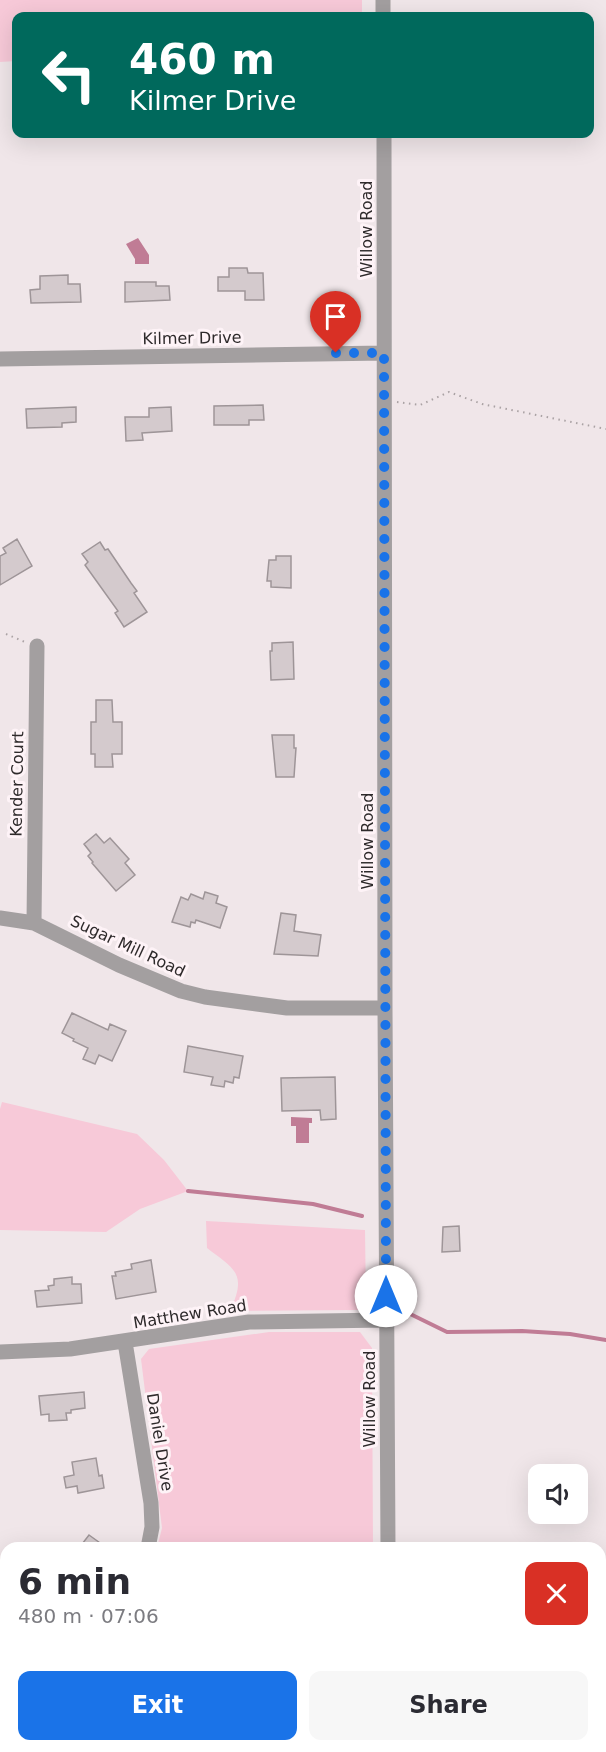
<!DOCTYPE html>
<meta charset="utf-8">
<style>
:root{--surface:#fff;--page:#f7f7f7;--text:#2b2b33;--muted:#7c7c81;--accent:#1a73e8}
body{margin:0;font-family:"DejaVu Sans",sans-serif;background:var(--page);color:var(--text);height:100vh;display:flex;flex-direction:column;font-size:22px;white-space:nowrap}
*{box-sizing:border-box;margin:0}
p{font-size:20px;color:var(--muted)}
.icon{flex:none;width:33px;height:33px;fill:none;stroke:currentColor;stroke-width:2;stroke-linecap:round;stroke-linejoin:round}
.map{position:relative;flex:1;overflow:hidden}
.side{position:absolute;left:0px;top:1542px;width:606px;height:210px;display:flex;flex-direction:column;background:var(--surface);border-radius:18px 18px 0 0;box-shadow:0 6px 24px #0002}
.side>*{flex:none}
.banner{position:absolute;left:12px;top:12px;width:582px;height:126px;border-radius:12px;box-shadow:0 6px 24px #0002;background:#00695c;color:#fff;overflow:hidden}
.buttons{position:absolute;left:528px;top:1464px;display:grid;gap:12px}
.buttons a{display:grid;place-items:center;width:60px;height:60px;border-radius:12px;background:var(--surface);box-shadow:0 6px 24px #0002;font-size:30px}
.pin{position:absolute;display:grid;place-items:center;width:51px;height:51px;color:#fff;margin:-62px -26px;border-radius:50% 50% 50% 0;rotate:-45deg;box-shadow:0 0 6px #0007}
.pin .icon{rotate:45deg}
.me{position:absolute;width:66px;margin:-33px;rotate:0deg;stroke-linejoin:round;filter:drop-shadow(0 0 4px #0008)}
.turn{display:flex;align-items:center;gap:21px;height:126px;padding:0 18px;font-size:27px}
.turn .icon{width:78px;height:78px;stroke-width:2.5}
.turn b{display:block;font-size:42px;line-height:51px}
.round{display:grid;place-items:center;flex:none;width:63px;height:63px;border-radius:12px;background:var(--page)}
.head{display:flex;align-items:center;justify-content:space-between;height:102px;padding:0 18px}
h1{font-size:36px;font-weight:700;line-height:45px}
.primary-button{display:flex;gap:12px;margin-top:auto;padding:12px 18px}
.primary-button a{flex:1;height:69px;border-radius:12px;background:var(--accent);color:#fff;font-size:24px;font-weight:700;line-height:69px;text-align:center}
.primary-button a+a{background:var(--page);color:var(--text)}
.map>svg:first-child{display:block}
.green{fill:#f7c9d8}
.water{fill:#c07c95}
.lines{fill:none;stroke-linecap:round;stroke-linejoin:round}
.stream{stroke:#c07c95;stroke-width:4}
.building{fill:#d4cacd;stroke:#9e9598;stroke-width:1.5}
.path{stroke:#aaa2a4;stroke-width:2;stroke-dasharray:1.5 4.5;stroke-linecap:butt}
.minor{stroke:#a39fa0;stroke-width:15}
.route{stroke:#1a73e8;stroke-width:10;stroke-dasharray:0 18}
.labels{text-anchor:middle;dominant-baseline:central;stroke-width:6;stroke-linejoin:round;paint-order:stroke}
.street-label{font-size:16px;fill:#2e2a2b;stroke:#fef3f7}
</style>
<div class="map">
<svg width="606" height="1752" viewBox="0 0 606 1752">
<rect width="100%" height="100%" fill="#f0e6e9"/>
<path class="green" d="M0,0H362V16H16V61L0,62Z
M2,1102L137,1134L164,1160L188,1191L140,1209L106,1232L0,1230V1109Z
M206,1221L365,1230L366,1302L358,1310L230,1311C247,1274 236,1270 207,1248Z
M269,1332H360L372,1348L373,1548H157L162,1528L141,1359L149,1349Z
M123,1746H351V1752H113Z"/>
<path class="water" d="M138,238L149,255V264H135V259L126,244Z
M291,1117L312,1118V1123H309V1143H296V1126H291Z"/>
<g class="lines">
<path class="stream" d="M188,1191L313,1204L362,1216
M398,1308L447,1332L522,1331L570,1334L606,1340"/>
</g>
<path class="building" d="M229,268H247L248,273H263L264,300H245V291H218V277H229Z
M68,275V284H80L81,302L31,303L30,290L40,289V276Z
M125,282H156V286H169L170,300L125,302Z
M263,405L264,420H249V425H214V406Z
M76,407V422L62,423V427L27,428L26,409Z
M171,407L172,431L142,433L143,440L126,441L125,417H149V408Z
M17,539L32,566L0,585V556L6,553L3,548Z
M100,542L105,550L108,549L131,583L137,591L134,593L147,612L124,627L115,613L118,611L85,565L88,562L82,554Z
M276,556H291V588L271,587V581H267L269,560H276Z
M293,642L294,679L271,680L270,651H272V643Z
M96,700H112L113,722H122V754H112L113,767H95V754H91V722H96Z
M272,735H294V748H296L294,777H276Z
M96,834L104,843L110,838L129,859L125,863L135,875L116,891L92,863L93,862L88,856L91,853L84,844Z
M205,892L218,896L216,903L227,907L220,928L196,920L195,923L191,922L190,927L172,922L181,897L188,900L191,894L203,899Z
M281,913L296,915L294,931L321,935L318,956L274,954Z
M72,1013L108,1030L110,1024L126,1031L112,1061L99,1055L95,1064L83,1059L88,1048L73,1041L74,1039L62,1033Z
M188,1046L243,1056L239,1078L234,1077L233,1083L225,1081L224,1087L211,1085L213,1077L184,1072Z
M335,1077L336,1119L321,1120L320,1110L282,1111L281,1078Z
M459,1226L460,1251L442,1252L443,1227Z
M151,1260L156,1292L116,1299L112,1276H116L115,1272L132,1269L131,1264Z
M72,1277V1284H81L82,1303L37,1307L35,1291L49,1290L48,1286L54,1285V1279Z
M84,1392L85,1408L71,1410V1413H66L67,1420L49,1421V1414L41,1415L39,1396Z
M96,1458L99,1476L102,1475L104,1488L78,1493L77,1486L66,1488L64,1477L74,1475L72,1462Z
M89,1535L107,1548H79Z"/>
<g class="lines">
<path class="path" d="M397,402L420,405L449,392L482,404L606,429
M6,634L25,642"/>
<path class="minor" d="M383,0V16
M384,134L385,1008L388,1548
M0,359L384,353
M0,918L34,923L119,965L181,991L205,997L287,1008H385
M34,923L37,646
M125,1342L151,1503L152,1527L148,1548
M0,1352L70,1349L249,1322L386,1320
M0,1642H6
M390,1746V1752"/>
</g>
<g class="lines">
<path class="route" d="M336,353H384L386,1296"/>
</g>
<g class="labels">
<g class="street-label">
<text transform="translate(366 229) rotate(-90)">Willow Road</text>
<text transform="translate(192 338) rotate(-1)">Kilmer Drive</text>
<text transform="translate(17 784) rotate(-89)">Kender Court</text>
<text transform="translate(367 841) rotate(-90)">Willow Road</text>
<text transform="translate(128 946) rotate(25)">Sugar Mill Road</text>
<text transform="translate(190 1314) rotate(-9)">Matthew Road</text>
<text transform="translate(369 1399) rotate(-90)">Willow Road</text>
<text transform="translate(160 1442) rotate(81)">Daniel Drive</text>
</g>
</g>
</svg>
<div class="buttons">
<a><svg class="icon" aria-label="sound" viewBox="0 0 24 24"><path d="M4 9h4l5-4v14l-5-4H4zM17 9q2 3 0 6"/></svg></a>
</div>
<div class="pin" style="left:336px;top:353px;background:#d93025"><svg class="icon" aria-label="arrive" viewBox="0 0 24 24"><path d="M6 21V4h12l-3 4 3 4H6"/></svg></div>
<svg class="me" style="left:386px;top:1296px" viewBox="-20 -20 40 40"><circle r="19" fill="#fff"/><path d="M0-13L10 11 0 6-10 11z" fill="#1a73e8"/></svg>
<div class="banner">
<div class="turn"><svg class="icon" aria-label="left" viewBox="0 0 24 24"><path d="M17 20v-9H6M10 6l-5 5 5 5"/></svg><div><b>460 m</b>Kilmer Drive</div></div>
</div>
<section class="side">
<div class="head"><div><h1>6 min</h1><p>480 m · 07:06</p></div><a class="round" style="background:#d93025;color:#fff"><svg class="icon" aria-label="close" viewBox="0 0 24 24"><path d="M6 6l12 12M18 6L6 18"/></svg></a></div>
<div class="primary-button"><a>Exit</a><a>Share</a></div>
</section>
</div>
